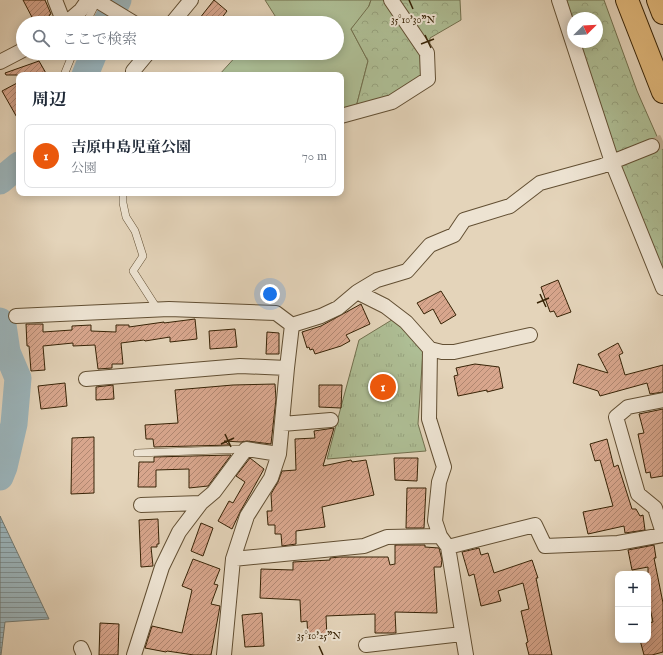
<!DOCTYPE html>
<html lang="ja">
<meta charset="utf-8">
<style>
body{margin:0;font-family:"IM FELL English","Noto Serif JP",serif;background:#f2f2f3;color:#1f2937}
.controls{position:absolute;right:12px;bottom:12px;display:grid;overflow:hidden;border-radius:8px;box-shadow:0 2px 10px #0003}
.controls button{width:36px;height:36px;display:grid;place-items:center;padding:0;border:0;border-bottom:1px solid #e0e1e3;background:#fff;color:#1f2937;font:20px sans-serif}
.compass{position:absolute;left:567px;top:12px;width:36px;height:36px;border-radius:50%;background:#fff;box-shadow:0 2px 10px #0003;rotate:66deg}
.you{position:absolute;left:270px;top:294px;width:14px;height:14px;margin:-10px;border:3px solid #fff;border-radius:50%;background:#1a73e8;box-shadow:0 0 0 6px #1a73e833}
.badge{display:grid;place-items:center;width:26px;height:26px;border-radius:50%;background:#ea580c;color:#fff;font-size:13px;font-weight:700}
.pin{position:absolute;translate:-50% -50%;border:2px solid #fff;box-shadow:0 1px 4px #0006}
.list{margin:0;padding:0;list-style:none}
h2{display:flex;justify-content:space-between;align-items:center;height:52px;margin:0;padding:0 16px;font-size:17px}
h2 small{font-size:13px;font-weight:400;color:#747a83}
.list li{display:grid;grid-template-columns:26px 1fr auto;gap:12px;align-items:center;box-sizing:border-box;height:64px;margin:0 8px 8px;padding:0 8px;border:1px solid #e0e1e3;border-radius:8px}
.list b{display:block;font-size:15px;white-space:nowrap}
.list p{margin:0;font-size:13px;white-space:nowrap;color:#747a83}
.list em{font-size:13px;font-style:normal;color:#747a83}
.icon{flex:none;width:22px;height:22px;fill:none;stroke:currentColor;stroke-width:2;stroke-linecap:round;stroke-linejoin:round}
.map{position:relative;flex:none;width:663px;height:655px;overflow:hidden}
.search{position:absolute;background:#fff;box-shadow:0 2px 10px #0003;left:16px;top:16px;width:328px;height:44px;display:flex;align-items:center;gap:10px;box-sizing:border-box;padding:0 14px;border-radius:22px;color:#747a83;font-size:15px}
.panel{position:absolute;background:#fff;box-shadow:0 2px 10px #0003;left:16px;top:72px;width:328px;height:124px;border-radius:8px}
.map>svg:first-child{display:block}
</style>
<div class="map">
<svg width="663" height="655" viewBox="0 0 663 655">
<defs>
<pattern id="forest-crowns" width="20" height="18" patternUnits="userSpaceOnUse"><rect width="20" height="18" fill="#aebe95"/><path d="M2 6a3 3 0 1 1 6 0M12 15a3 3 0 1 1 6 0" fill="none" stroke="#96a37f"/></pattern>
<pattern id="park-tufts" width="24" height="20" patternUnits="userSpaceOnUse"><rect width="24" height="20" fill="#aebe95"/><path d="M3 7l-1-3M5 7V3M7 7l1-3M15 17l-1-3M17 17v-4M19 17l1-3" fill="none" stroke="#96a37f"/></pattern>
<pattern id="water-rules" width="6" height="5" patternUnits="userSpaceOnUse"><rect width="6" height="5" fill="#9bb5bc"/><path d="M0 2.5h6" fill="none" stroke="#7f9397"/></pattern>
<pattern id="building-hatch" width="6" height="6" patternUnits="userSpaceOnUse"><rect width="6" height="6" fill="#d8a68d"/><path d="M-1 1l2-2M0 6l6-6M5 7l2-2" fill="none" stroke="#b08771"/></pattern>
</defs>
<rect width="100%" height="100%" fill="#e4d4ba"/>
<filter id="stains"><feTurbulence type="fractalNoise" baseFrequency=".005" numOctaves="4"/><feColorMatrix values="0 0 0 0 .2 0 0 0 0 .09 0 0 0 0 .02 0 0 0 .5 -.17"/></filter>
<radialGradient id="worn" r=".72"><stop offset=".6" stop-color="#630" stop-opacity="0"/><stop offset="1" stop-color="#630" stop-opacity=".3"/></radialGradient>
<path fill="#aebe95" stroke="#72704e" d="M265,0H371L367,11L351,29L368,61L355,111L341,115V75H219L239,53H337V23H273L277,19Z"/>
<path fill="url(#forest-crowns)" stroke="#72704e" d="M371,0H460L461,20L430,38L428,79L355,111L368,61L351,29L369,6Z
M564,0H604L637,91L663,150V288L574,42H597V18H573V38Z"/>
<path fill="url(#park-tufts)" stroke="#72704e" d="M395,318L423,351L418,424L426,451L327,459L359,340Z"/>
<path fill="url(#water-rules)" stroke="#737b73" d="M0,516L49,619L5,622L1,655H0Z"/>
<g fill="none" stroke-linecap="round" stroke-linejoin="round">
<path stroke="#9bb5bc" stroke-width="27" d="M106,23L118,0
M85,75L94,53
M0,181L19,165
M0,321L3,325L7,352L18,378L14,424L4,467L0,477"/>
</g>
<path fill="url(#building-hatch)" stroke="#372306" d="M23,0H45L51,14L49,15L53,23H35Z
M214,0L227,11L218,23H196Z
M39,61L47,75H6L5,73Z
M19,82V121L2,91Z
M558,280L571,312L557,317L554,311L550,312L541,287Z
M441,291L456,315L441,324L433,309L424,314L417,303Z
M361,304L370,324L346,335L350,341L341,346L315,354L313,349L310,350L309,347L307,348L302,332L321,326Z
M195,319L197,339L170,342V337L145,341L144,340L121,343L123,364H112V368L98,369L95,345L73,346V343L43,346L45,370L31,371L29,346H27L26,324H43V332L72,330V326L91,325V331L116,332V325H129V327L164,322V323Z
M235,329L237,347L210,349L209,331Z
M267,332L279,333V354H266Z
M618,343L623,353L619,355L625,375L663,365V392L650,394L647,383L600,396L598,391L573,383L578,364L608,373L598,354Z
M475,364L499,367L503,388L487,392V390L458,396L454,376L458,375L456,368Z
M65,383L67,406L41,409L38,386Z
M275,384L276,399L271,444L247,441L241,442L224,441L230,445L154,447L153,439H146L145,425L178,423L175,390L233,385Z
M113,385L114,399L96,400V387Z
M319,385H342L341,408L319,407Z
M663,409V476L651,478L650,472L646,473L638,434L644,433L639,414Z
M334,428L323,466L351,460L352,462L366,460L374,495L322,507L325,527L296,531V544L282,546L281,534H275V525H268L267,511H272L271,494L278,482L282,471L296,470L295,439L315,438L314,431Z
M94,437V493L71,494L72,438Z
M607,439L614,467L618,465L632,509H636L640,516L643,515L645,530L625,533L624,526L588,534L583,512L613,506L600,460L595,461L590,444Z
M231,455L208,486L189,488V469L156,470V487H138L139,462H154V457Z
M250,458L264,469L240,512L232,529L218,521L229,501L233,503L245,482L236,476Z
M394,458H418L417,481L395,480Z
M407,488H426L424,528H406Z
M158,519L159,544H157V547H151L153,566L141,567L139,520Z
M201,523L213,528L203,556L191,551Z
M395,545H425V547L439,548L442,560L441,567H434L437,613L395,612L396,633H375V614L326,616L327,637L308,638L307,621L301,622L300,600L260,598L261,569L293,570V562L330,560V558L340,557H388L390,565L395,564Z
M654,545L656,558H654L663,603V652L652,655H644L640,640H648V623L653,622L648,599V567L632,570L628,550Z
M479,548L481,555L488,553L494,573L532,560L538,578H536L552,655H529L526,643L528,642L521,611L529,609L523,583L498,591L501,601L481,606L474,574L469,576L462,552Z
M193,559L220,569L214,584L218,585L211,604L220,606L211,655H194L167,651L166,652L145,648L152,626L182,633L192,590L182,586Z
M262,613L264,646L245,647L242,615Z
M100,623L119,624L118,655H99Z"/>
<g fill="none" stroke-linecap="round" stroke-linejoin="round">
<path stroke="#c1b196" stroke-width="14" stroke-dasharray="14 7" stroke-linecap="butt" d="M652,146L663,141"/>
<g stroke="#624f33" stroke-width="8">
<path id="service" d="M86,23L97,1
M64,75L73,53
M123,193V203L126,217L135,231L143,256L133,271L158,310
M137,453L246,449"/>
</g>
<g stroke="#624f33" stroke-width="16">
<path id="minor" d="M55,0L64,23
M96,0L134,23
M559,0L612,162L663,288
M66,23L81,10L88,0
M172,23L191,0
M0,62L23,50
M133,71L148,53
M341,116L392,102L428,79L427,53L391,0
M357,292L377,280L407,271L430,245L454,235L464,220L510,206L540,183L602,166L652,146
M16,316L169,309L276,313L292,325L321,316L338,308L357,292L385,306L406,322L430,349L429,419L444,467L439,482L435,521L440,536L448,547L466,655
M430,349L442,352H454L530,335
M86,379L240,366L287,368
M663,400L628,407L616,417L638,494L655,508L663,533
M282,424L331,420
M141,505L201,503
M448,547L535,525L545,546L618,543L663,535
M233,559L364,546L387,537L440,536
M366,645L462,634
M81,648L84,655
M134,655L162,567L179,532L201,503L214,492L246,449L279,454
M224,655L233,559L247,516L271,478L279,454L287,368L292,325"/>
</g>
<g stroke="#372306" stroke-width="24">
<path id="motorway" d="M627,0L663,92
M658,0L663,13"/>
</g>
<use href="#service" stroke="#ede3d2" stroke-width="7"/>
<use href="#minor" stroke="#ede3d2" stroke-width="14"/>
<use href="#motorway" stroke="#e2ba7d" stroke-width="22"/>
</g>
<path fill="none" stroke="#372306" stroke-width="1.5" d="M409,0L413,9M425,35L431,48M421,44L434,39M540,294L546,307M537,303L549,298M225,434L231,447M221,444L234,438M319,646L323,655"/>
<g font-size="10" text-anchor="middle" fill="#372306" stroke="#ede3d2" stroke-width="4" stroke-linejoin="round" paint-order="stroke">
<text x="413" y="23">35°10'30"N</text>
<text x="319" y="639">35°10'25"N</text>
</g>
<rect width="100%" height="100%" filter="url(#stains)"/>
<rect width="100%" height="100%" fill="url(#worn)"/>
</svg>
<div class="controls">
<button>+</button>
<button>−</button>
</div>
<svg class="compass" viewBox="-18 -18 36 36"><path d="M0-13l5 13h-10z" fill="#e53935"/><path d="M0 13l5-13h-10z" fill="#747a83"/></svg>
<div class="you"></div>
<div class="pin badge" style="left:383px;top:387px">1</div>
<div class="search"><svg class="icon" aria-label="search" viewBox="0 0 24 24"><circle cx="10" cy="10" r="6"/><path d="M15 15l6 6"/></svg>ここで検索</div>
<section class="panel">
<h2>周辺<small></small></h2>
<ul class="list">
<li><span class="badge">1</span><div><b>吉原中島児童公園</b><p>公園</p></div><em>70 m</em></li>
</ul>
</section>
</div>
